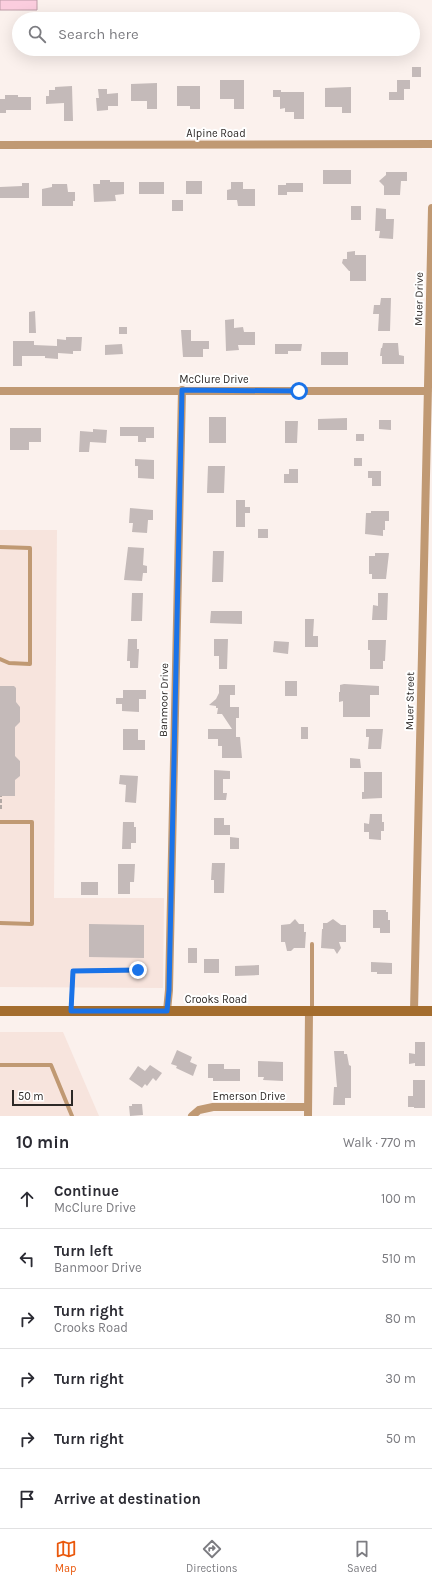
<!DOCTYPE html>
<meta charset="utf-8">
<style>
body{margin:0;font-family:Karla,sans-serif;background:#f7f7f7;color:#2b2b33}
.scale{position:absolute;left:12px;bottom:10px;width:61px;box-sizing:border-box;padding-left:4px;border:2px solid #2d2927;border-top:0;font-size:11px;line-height:14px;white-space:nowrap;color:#2d2927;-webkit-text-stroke:3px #fff;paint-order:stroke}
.stop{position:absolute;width:12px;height:12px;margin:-9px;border:3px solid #1a73e8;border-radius:50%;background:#fff}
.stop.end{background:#1a73e8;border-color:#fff;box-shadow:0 1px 4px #0008}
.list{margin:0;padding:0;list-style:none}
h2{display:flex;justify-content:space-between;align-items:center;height:52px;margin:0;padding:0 16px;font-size:17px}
h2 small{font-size:13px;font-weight:400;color:#7c7c81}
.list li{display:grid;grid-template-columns:26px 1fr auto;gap:12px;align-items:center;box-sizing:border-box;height:60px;padding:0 16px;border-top:1px solid #e1e1e2}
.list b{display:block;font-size:15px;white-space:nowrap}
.list p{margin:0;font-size:13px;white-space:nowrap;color:#7c7c81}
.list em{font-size:13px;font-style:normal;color:#7c7c81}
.icon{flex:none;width:22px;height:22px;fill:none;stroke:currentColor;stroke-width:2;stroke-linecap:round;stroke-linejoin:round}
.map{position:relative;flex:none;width:432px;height:1116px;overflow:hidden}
.search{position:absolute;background:#fff;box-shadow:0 4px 16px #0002;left:12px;right:12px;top:12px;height:44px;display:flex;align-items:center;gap:10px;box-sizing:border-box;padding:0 14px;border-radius:22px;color:#7c7c81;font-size:15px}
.sheet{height:412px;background:#fff}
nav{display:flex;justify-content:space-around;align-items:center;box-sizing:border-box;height:56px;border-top:1px solid #e1e1e2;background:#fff;font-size:11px;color:#7c7c81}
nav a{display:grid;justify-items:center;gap:2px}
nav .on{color:#ea580c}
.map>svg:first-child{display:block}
</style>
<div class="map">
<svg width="432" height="1116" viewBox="0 0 432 1116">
<rect width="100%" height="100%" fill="#fbf1ed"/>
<path fill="#f7e4dd" d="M0,530H57L54,898H164L163,988L0,987Z
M0,1032H63L99,1116H0Z"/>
<path fill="#fbcdde" stroke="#bd9ca7" d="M0,0H37V10H0Z"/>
<path fill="#c4bab9" d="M412,67H421V77H412Z
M220,80H244V109H234V99H220Z
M397,80H410V89H404V100H389V92H397Z
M157,83V109H147V101H131V84Z
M72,86L73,121H64V103L46,104V96H49V90H55V87Z
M177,86H200V109H190V106H177Z
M351,87V113H342V107H325V88Z
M98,89H107V94L118,93V106H108V110L97,111L96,98H99Z
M273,90H281V92H304V119H294V112H285V108L280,109V97H273Z
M5,95H18V97H31V110H6V113H0V99H5Z
M323,170H351V184H323Z
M386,172H407V181H401L400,195H384V186L379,181L386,175Z
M100,180H110V182H124V194L115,195L116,201L94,202L93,184H100Z
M186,181H202V194H186Z
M139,182H164V194H139Z
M231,182H243V189H255V206H238L237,200H227V190L231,189Z
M22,183H29V198H0V187L22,186Z
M286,183H303V192H287V195H278V185H286Z
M52,184H67L68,192H75V201H73V206H42V189L52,187Z
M172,200H183V211H172Z
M351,206H361V220H351Z
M376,208L386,209V219H394L393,239L379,238L380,231H375Z
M355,251V255H366V281H350V271H349L342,263L343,259H347V252Z
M381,298H391L390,331H378L379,314H373L374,305H380Z
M35,311L36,333H29V312Z
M234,319V328L243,327L244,332H255V345H238L239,350L226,351L225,320Z
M119,327H127V334H119Z
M181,330H191V341H209V349H203V357H183Z
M66,337H82L81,351H73V354L58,353V359L45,358V356H22V366H13V341H34V345L57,346V339L66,340Z
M383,343H398L399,355L404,356V364H382V356H380L381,348H382Z
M122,344L123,354L105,355V345Z
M275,344H302L301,351H288V354H275Z
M321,352H348V365H321Z
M209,417H226V443H209Z
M347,418V430H318V419Z
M379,420H391V430L379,429Z
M285,421H298L297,443H285Z
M120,427H154V438H146V442H138V436H120Z
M10,428H41V442H29V450H10Z
M93,429L107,430L106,443L90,442L89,452H79L80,431L93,432Z
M356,434H364V441H356Z
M354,458H362V466H354Z
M135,459L154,460V479L138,478V466H135Z
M208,466H225L224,493H207Z
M289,469H298V483H284V474H289Z
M368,471H381V486H372V478H368Z
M236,500H245V507H250V513H245V527H236Z
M130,508L153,510V520H148L147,533L132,532L133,523H129Z
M371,511H389V521H385V530H383V536L365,534L366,513H371Z
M258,529H268V538H258Z
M128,547L144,548L143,565L147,566V573H143L142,581L124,580Z
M213,551H224L223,582H212Z
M375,553H389L386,579H372V574H369V556H375Z
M132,593H143L142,621H131Z
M378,593H388L387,620H372L373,605L378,606Z
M211,611H242V624L210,623Z
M305,619H314L313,636H318V647H305Z
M128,639H137V649H139L138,668H130V661H127Z
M214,639H228L227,669H219V656H214Z
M368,640H386L385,661H383V669H370V650H368Z
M274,641L289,642L288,654L273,652Z
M285,681H297V696H285Z
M344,684L379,686V695H370V717H343V701L339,702V692H340V685Z
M219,685H235V695H230V707H239V718H236V737H240L242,758H222V746H218V739H208V729H232L222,714H217L218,708H216V706L209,705L216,699L219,693Z
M0,686H14L16,688V702L20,707V722L15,727V756L20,761V776L15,780V796H0Z
M123,690H146V699H139V712L122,711V704H116V698H123Z
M301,727H308V739H301Z
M123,729H138V740H145V750H123Z
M366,729H383L381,749H368L369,737H366Z
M350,758L360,759L361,768H350Z
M214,770L230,771V779H223V793H227L226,800H214Z
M364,772H382V798L362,799V792H364Z
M120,775L138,776L136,803L125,802L126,785L119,784Z
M370,814H382V822H384V831H381V840L369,839V832H364V823L369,824Z
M214,818H224V825H230V835H214Z
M123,822H134V827H136V843H131V849H122Z
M230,837L239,838V849H230Z
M212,863H225L224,893H214V880H211Z
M118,864H135L134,882H130V894H118Z
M81,882H98V895H81Z
M373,910H386V912H388V920H390V933H380V928H373Z
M295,919L299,924H304V932H306L305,948H294L291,951H287L285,942H281V925L290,924Z
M333,919L341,925H346V942H339L341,948L337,954L334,949L321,948L322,929H323V923H327Z
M89,924L144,925V958L89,957Z
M188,948H197V963H188Z
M204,959H219V973H204Z
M371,962L392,963V974H377V972H371Z
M259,965V975L235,976V966Z
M415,1042H425V1066H415V1063L409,1064V1053L415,1054Z
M177,1050L192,1057L190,1062L197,1065L193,1076L176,1068L177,1066L171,1064Z
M334,1051H344V1054H347L349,1065L351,1066V1098H345V1105H333L334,1087H337Z
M258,1061L283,1062V1081L263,1080L264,1077H258Z
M208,1064H224V1069H240V1081H213V1078H208Z
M150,1065L162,1073L156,1081L153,1078L147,1086L145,1084L142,1088L129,1079L138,1066L145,1071Z
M413,1080H425V1108H414V1107H408V1096H413Z
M132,1104H142L143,1115L130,1116L129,1106H132Z"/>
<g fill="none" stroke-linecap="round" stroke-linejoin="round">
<path stroke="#9c9491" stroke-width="1.5" stroke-dasharray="4 2" stroke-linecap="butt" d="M1,809V796"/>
<path stroke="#c09973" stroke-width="4" d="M0,547L30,548V664L9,663L0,659
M0,822H32V924L0,923
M71,1011L73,971L138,970
M312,1011V944
M0,1065H51L72,1116"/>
<path stroke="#c09973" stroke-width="8" d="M0,145L432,144
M0,391H428
M167,1011L169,990L182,390
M414,1011L432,208
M192,1116L199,1110L213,1107H308
M308,1116L309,1011"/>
<path stroke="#a46d2e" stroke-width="10" d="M0,1011H432"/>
</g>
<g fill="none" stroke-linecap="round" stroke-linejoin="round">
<path stroke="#1a73e8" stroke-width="5" d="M138,970L73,971L71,1011H167L169,990L182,390L299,391"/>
</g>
<g text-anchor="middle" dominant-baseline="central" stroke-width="4" stroke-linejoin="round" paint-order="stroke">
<g font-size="11" fill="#2d2927" stroke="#fff">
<text x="216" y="133">Alpine Road</text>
<text transform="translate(419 299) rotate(-89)">Muer Drive</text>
<text x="214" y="379">McClure Drive</text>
<text transform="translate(164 700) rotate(-89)">Banmoor Drive</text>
<text transform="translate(410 701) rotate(-89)">Muer Street</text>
<text x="216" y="999">Crooks Road</text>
<text x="249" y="1096">Emerson Drive</text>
</g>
</g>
</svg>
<div class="scale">50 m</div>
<div class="stop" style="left:299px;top:391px"></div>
<div class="stop end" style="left:138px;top:970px"></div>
<div class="search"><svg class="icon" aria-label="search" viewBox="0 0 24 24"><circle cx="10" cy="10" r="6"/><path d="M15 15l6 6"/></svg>Search here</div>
</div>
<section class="sheet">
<h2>10 min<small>Walk · 770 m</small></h2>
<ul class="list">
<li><svg class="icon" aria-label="ahead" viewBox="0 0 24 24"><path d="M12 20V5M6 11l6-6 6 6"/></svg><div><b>Continue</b><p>McClure Drive</p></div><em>100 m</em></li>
<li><svg class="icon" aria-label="left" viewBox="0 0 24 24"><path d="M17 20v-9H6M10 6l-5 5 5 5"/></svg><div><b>Turn left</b><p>Banmoor Drive</p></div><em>510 m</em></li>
<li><svg class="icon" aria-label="right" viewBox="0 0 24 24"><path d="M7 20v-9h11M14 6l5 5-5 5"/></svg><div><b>Turn right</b><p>Crooks Road</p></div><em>80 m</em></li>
<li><svg class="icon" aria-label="right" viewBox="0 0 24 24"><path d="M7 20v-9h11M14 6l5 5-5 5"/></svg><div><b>Turn right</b></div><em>30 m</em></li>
<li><svg class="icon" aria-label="right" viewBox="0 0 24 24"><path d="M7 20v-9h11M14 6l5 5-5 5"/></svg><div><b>Turn right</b></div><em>50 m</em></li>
<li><svg class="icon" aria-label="arrive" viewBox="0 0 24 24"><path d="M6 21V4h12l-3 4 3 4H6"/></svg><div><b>Arrive at destination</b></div></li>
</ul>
</section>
<nav>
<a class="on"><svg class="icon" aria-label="map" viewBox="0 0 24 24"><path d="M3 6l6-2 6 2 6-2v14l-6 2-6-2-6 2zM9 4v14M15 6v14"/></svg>Map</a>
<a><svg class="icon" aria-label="directions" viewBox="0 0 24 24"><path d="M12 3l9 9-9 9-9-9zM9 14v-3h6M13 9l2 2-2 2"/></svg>Directions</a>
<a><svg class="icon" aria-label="saved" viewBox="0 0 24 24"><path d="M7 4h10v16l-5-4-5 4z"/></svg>Saved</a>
</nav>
